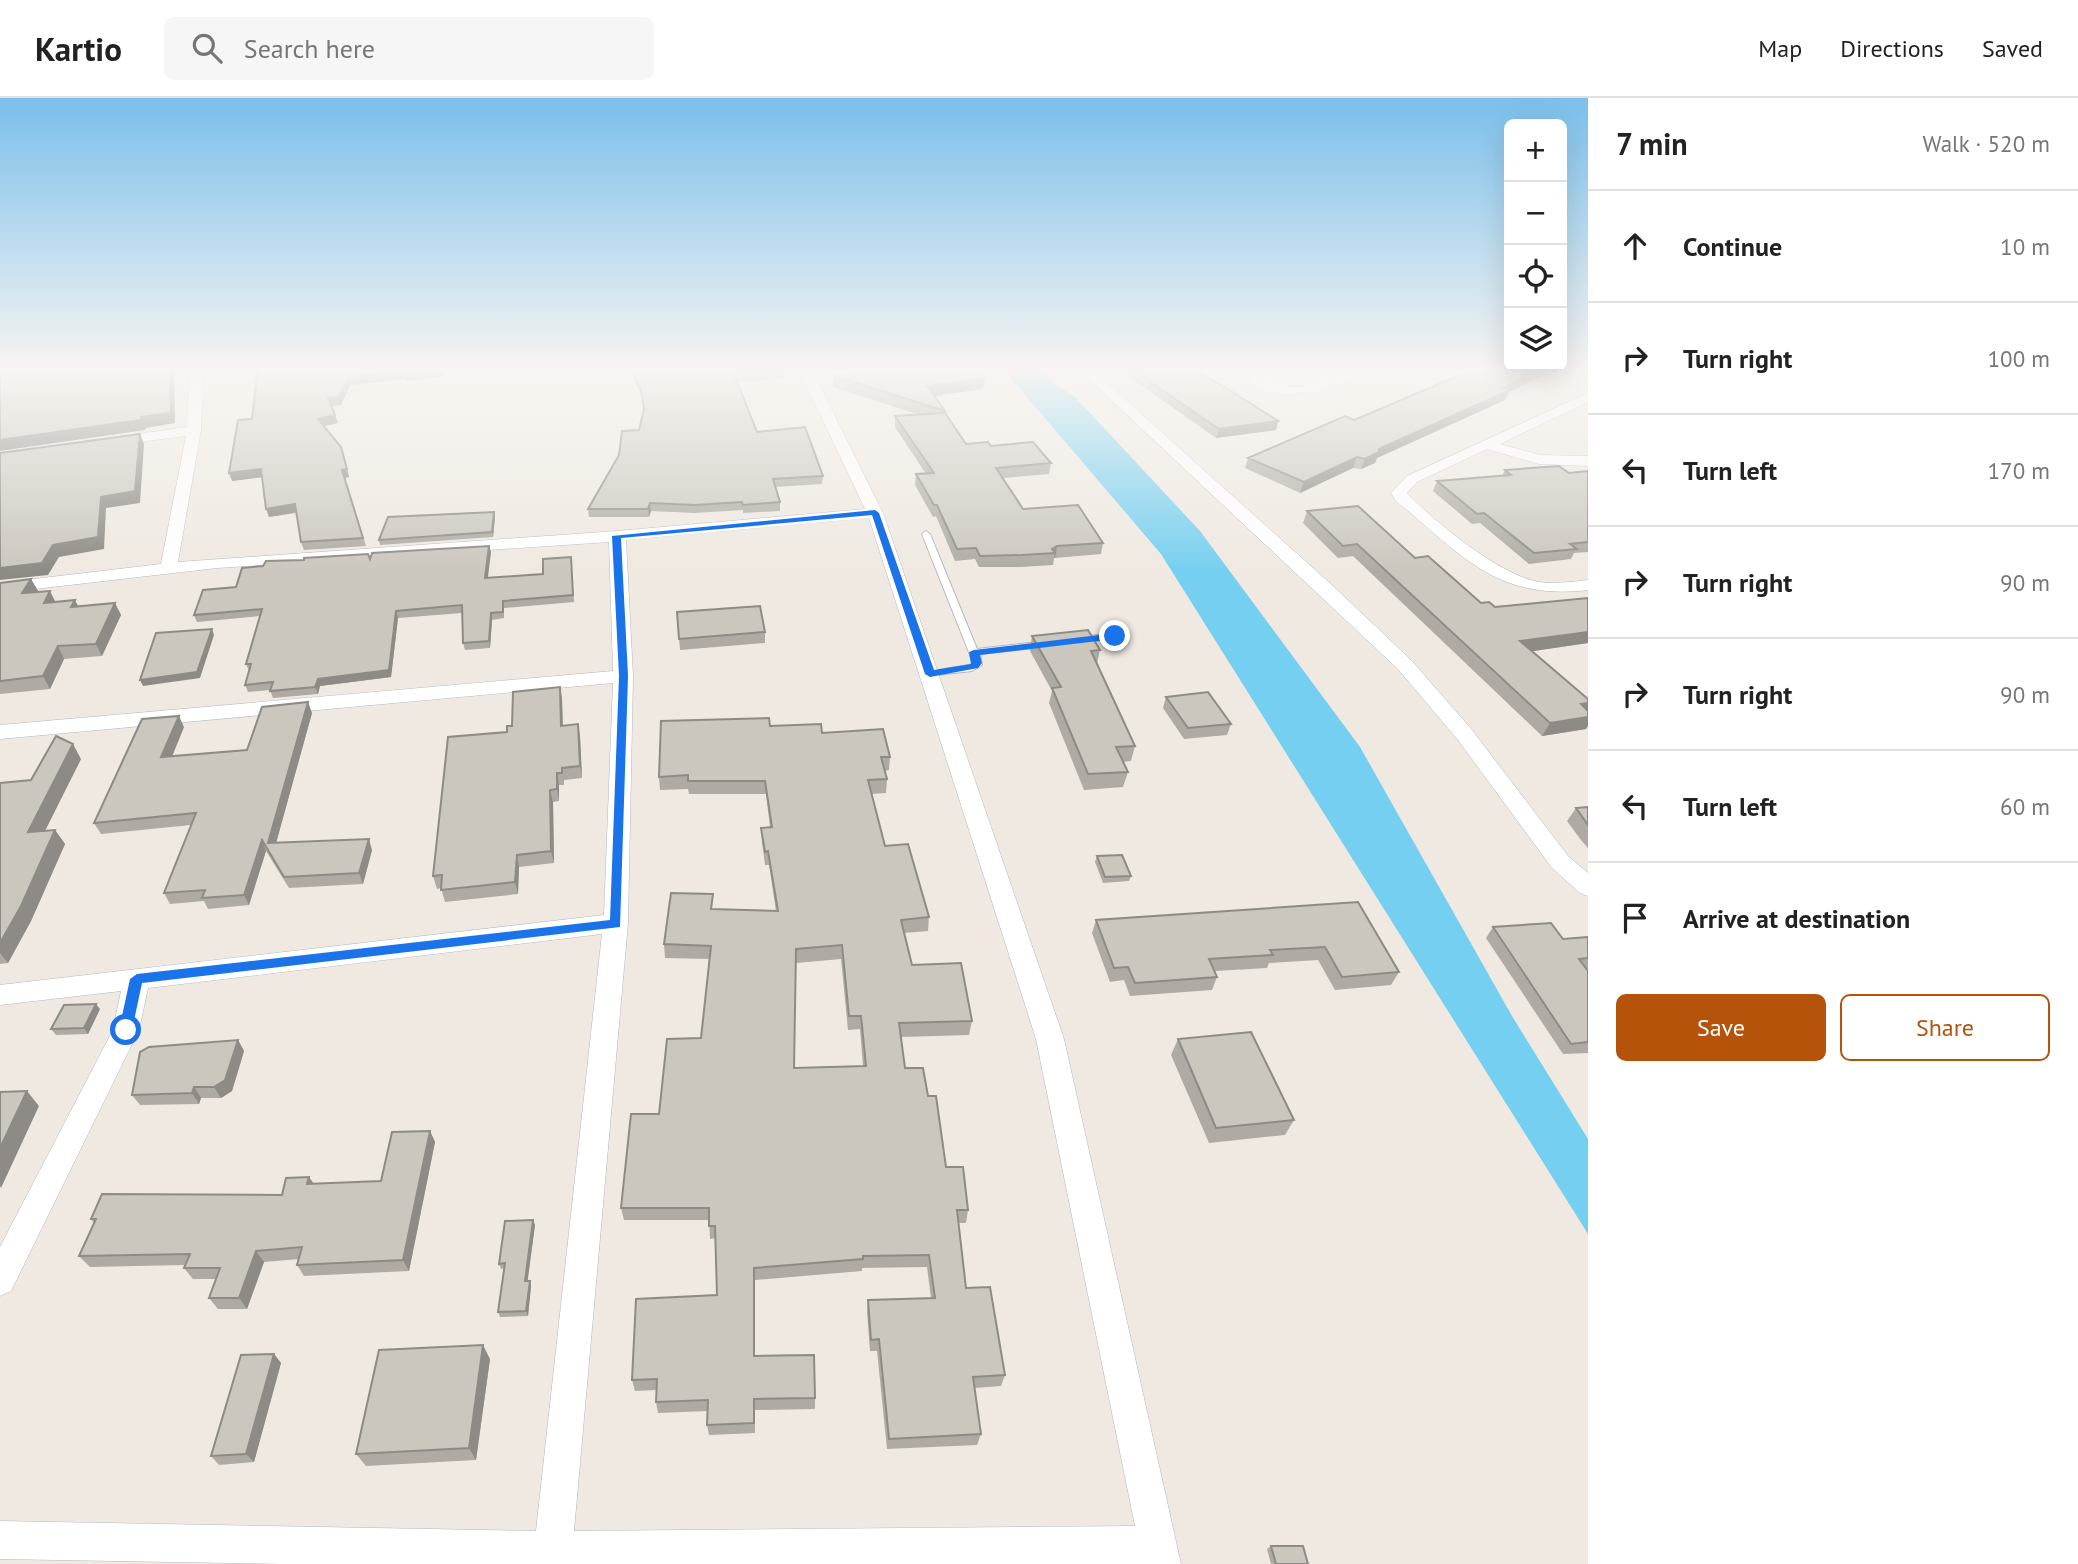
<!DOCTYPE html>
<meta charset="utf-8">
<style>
body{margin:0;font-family:"PT Sans",sans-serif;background:#f6f6f6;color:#222}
.controls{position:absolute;right:21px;top:21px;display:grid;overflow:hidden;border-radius:10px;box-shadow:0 7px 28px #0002}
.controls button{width:63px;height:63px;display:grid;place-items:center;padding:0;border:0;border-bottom:2px solid #e0e0e0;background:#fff;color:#222;font:35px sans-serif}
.stop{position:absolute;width:21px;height:21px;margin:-16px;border:5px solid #1a73e8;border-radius:50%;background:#fff}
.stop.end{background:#1a73e8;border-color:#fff;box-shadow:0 2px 7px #0008}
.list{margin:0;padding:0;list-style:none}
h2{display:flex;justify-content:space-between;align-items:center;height:91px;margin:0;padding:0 28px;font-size:30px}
h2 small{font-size:23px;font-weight:400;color:#767676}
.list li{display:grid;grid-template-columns:46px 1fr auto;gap:21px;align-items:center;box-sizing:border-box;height:112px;padding:0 28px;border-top:2px solid #e0e0e0}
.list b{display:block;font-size:26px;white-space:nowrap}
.list em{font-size:23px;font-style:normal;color:#767676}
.actions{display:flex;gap:14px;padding:21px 28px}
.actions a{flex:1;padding:16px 0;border:2px solid #b45309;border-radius:10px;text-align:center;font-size:24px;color:#b45309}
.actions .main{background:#b45309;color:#fff}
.icon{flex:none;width:38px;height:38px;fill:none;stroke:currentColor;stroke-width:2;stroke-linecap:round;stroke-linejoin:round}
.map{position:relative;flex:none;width:1588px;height:1466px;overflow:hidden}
header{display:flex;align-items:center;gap:42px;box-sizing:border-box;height:98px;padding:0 35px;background:#fff;border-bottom:2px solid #e0e0e0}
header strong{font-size:33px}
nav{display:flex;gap:38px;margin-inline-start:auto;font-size:24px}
.search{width:490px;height:63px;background:#f6f6f6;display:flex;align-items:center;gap:18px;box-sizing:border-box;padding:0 24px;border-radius:10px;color:#767676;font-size:26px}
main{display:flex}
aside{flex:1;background:#fff}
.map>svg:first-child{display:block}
</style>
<header>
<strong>Kartio</strong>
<div class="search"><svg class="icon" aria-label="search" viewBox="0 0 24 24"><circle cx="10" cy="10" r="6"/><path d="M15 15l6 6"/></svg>Search here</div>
<nav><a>Map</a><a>Directions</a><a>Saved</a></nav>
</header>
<main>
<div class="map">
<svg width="1588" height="1466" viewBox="0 0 1588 1466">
<rect width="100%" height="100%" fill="#efe9e1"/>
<path fill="#75cff0" d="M996,270H1033L1076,300L1200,433L1360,649L1512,918L1588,1041V1136L1161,456L1009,278Z"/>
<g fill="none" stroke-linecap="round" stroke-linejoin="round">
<g stroke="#b4b7c1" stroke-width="2">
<path id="service" d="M926,433L930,436L977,551L1047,543L1051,544V548L980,556L982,567L972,573L926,578L925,576L926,574L969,567L972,566V562L922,436Z
M1115,535L1119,536V540L1079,545L1074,542L1079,539Z"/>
</g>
<g stroke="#b4b7c1" stroke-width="1">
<path id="minor" d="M190,270H204L201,332L178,464L617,433L865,411L798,270H811L883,415L1064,941L1181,1466H287L0,1461V1423L536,1433L602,836L148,890L139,932L11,1193L0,1198V1149L113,932L121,893L0,907V887L604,817L613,585L0,641V627L613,573L609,444L217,470L0,495V485L161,466L186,338L110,348L103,344L110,340L187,329ZM869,420L1036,941L1135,1428L574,1433L628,825L633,578L626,442Z
M1077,270H1090L1333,488L1412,563L1472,632L1568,758L1588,775V798L1580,795L1552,770L1458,642L1398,571Z
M1233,270C1257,269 1272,290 1296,289C1322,288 1339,269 1366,270C1359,276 1350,279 1341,283C1303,301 1265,303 1233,270Z
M1588,295V304L1500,346L1540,357L1588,358V368L1539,366L1487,351L1417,384L1407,395C1435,424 1499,477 1539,484C1555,486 1572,484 1588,482V492C1496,503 1462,457 1396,403L1391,395L1407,378Z"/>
</g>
<use href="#service" fill="#fff" fill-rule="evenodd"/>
<use href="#minor" fill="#fff" fill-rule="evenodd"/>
</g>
<path fill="#afaba4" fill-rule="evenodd" d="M251,270H521L444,275L443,278L406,283L405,281L350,287L341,307L331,308L338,325L324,328L341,349L349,379L345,380L366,448L304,452L301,444L296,415L269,419L262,379L232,383L252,321L257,273L253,274Z
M628,270H782L783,272L784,280L737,284L757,334L823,378L822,386L775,389L780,404V413L743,415V412L695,415L651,413L649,419H589L588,411L639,332L644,312L642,299Z
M1130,270L1276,332L1216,340L1128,278Z
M1468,270L1509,294L1505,302L1377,360L1375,365L1361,371L1353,370L1300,395L1245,370L1248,360L1354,322L1462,276L1464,272Z
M834,278L985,280L983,291L934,298L945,313L944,315L966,346L991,348L1051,365L1049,376L1003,380L1023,411L1103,445L1101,456L1055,460H1054L1053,467L1020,469H979L975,461L955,463L936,418L933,419L915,387L916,376H926L895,329V318L919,317L833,289Z
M1505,372L1569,375L1588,373V454L1574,455L1571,461L1529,466L1480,425L1472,426L1433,393L1437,383L1502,378Z
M1307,413L1415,460L1481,505L1495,509L1588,500V545L1532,553L1588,601V628L1586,631L1542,638L1353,458L1338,460L1303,425Z
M495,419L493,439L380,447L379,442Z
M489,448L491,454L487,480L543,476L571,459L574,504L504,510V520L492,522L490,550L465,552L463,545L462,515L398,520L391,579L320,588L318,596L273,600L270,592L248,594L245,587L249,573L246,566L260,518L197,524L194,517L236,489L370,461Z
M31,481L38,493L37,494L55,503L78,508L115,505L121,517L102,558L64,561L50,591L0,596V485Z
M677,514L765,534V545L680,552Z
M1032,538L1100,552L1097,566L1135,648L1131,663L1123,664L1128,674L1123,689L1084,692L1049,605L1052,593L1030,553Z
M560,589L562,601L563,628L580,638L582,680L564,682V687H559V703L553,704L554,765L519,769L518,796L445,804L441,790L437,791L433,778L507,634L512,628Z
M1166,599L1231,626L1227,637L1184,641L1163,610Z
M312,615L276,745L372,752L363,786L289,790L266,753L249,807L208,811L204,803L170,806L164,795L191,727L101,736L94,725L184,629L172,659L247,652Z
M770,628L822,635L890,659L889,672L885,673L887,681L886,695L871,696L885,748L929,819L928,833L904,835L912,867L972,923L969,937L901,939L905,970L928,998L946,1069L968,1112L966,1125H958L966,1190L1005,1277L1001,1288L975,1290L981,1336L977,1347L887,1351L877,1253H870L867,1214L868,1202L931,1200L927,1169L862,1170V1173L755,1182V1258L815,1300V1311L755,1312V1335L709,1337L707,1327L708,1313L658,1315L656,1304V1292L635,1293L632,1282L717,1197L715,1140L710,1141L709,1122H624L621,1110L659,1016L701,940L709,861L665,860L664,846L714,811L776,813L769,767H765L762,744L761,730L770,729L766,696H689L688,691L660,692L659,679ZM841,861L848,932L860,931L863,968L794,970L796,865Z
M81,661L45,732H55L65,746L31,823L8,865L0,866V685L31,682Z
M1588,709V750L1581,742L1567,723L1576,710Z
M1097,758L1131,778L1129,783L1103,785L1095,764Z
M1358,804L1399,874L1391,887L1335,892L1318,862L1269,865L1267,870L1215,873L1217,879L1212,892L1130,898L1124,882L1110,884L1092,835L1096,822Z
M1493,829L1563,841L1588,839V870L1586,871L1588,873V955L1563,956L1486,840Z
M100,911L88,936L56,937L51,931Z
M1178,941L1294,1022L1285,1037L1209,1045L1171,957Z
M238,942L244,953L232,993L221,1000H201L199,1006L140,1007L132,997Z
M430,1033L435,1044L409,1173L304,1178L297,1167L299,1161L264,1164L247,1211H218L209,1200L216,1181H193L184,1170L185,1167L90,1169L79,1158L94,1125L91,1121L282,1097L309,1079L314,1086L381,1083Z
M533,1122L535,1127L527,1183L531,1188L528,1218L500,1219L498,1214L504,1170L501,1171L499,1166Z
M274,1256L281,1265L254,1364L219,1367L211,1358Z
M490,1261L476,1362L366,1368L356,1356Z
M1271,1448L1308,1466H1271L1267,1451Z"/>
<path fill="#8e8b86" d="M170,270H174L175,325L146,330L145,332L0,353V342L141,319Z
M251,270H260L261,273L253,274Z
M442,270H443L444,275L443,278L406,283L404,275Z
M1543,270H1557L1509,294L1505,302L1377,360L1375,365L1361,371L1365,361L1379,351Z
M403,273L405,281L350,287L341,307L330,308L328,300L348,279Z
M985,280L983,291L926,299L927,288Z
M335,317L338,325L320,329L318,321Z
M1278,323L1276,332L1216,340L1219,331Z
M140,336L144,346L140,405L106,410L104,451L59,459L48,477L0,482V460L53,447L101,399Z
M1357,359L1353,370L1300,395L1304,384Z
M261,371L264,379L232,383L229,375Z
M347,371L349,379L344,380L342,372Z
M650,405L651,413L649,419L648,411Z
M295,406L298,414L269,419L266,411Z
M494,414L495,419L493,439L492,434Z
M489,448L491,454L487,487L485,480Z
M1057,448L1055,460H1054L1055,455L1052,451Z
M31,481L38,493L29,507L22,495Z
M50,493L56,505H44Z
M75,502L81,514L71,509Z
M115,505L121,517L102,558L96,546Z
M396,513L398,520L391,579L320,588L318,596L315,589L318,581Z
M491,515L492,522L490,550L489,543Z
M212,531L214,537L200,580L143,588L140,582Z
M1588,534V545L1513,556L1520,543Z
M58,548L64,561L50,591L43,578Z
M560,589L562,601L563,640L561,628Z
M308,604L312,615L273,756L268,745Z
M1588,605V611L1584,617L1581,606Z
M179,618L184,629L167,670L161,659Z
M1588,619V628L1586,631L1542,638L1550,625Z
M578,626L580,638L582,680L580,668Z
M73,646L81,661L37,749L28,734Z
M557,675L559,687V703L557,691Z
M550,692L553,704L554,765L551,753Z
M55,732L65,746L31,823L8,865L0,855V845Z
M369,741L372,752L363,786L359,775Z
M262,742L266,753L249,807L244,797Z
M517,757L519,769L518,796L515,784Z
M96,906L100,911L88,936L84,930Z
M238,942L244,953L232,993L221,1000L214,989Z
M194,989L201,1000L199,1006L192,995Z
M27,993L39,1008L1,1090L0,1088V1050Z
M430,1033L435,1044L409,1173L403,1162Z
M309,1079L316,1090L307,1086Z
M533,1122L535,1127L527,1188L525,1183Z
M256,1153L264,1164L247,1211L239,1200Z
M530,1183L531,1188L528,1218L526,1213Z
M483,1247L490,1261L476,1362L469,1350Z
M274,1256L281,1265L254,1364L246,1356Z"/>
<path fill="#cbc7bf" stroke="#8e8b86" stroke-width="2" fill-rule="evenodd" d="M0,270H170L171,315L141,319V322L0,342Z
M258,270H442L404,275L403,273L348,279L339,299L328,300L335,317L318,321L341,349L347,371L342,372L363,440L301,444L295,406L266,411L261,371L229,375L238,322L252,321Z
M631,270H782L783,272L734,276L757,334L805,329L823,378L773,381L780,404L743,407L742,404L695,407L650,405L648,411H588L619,357L622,333L639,332L644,311L641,292Z
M897,270H974L985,280L927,288L945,313L834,278Z
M1130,270H1189L1223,288L1278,323L1219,331Z
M1468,270H1543L1503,290L1510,292L1379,351V354L1365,361L1357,359L1304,384L1248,360L1345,318L1354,322L1371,315L1469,273L1464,272Z
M945,315L966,346L988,344L991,348L1033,344L1051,365L996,370L1023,411L1078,407L1103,445L1057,448L1052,451L1055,455L1022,457L980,458L976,450L957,451L937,407H934L916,376L934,375L895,318Z
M140,336L135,393L101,399L98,439L53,447L42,465L0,470V355Z
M1559,368L1569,375L1588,373V444L1570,446L1577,451L1534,455L1484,415L1477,416L1437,383L1511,377L1505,372Z
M1358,408L1415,460L1428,458L1481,505L1489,504L1495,509L1588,500V534L1520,543L1588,601V605L1581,606L1588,613V619L1550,625L1357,446L1343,448L1307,413Z
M494,414L492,434L379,442L388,419Z
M489,448L485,480L543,476V461L571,459L573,497L503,503V514L491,515L489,543L463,545L462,507L396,513L389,572L318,581L315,589L270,593L273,584L245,587L251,566H246L262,511L194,517L203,492L236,489L242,470L263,468L266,463L304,462V460L368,456L370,461L372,455Z
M31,481L22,495L50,493L44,505L75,502L71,509L115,505L96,546L58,548L43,578L0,583V485Z
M760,508L765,534L679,541L677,514Z
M212,531L197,574L140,582L156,535Z
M1088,532L1100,552L1091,553L1135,648L1116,649L1128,674L1088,676L1052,590L1061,589L1032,538Z
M560,589L561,628L578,626L580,668L562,670V675H557V691L550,692L551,753L517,757L515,784L441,792L442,777L433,778L448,639L507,634V628H512L513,594Z
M1208,594L1231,626L1188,630L1166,599Z
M308,604L268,745L369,741L359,775L284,779L262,742L244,797L202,800L205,792L164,795L196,715L94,725L142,621L179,618L161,659L247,652L262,609Z
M769,620L770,628L821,626L822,635L883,631L890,659H881L887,681L868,682L885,748L908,746L929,819L901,822L912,867L961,865L972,923L899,925L905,970H923L928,998H936L946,1069H963L968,1112H957L966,1190L990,1189L1005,1277L973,1279L981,1336L889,1341L879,1241L871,1242L868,1202L935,1200L929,1157L863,1158V1161L754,1170V1258L814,1257L815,1300L754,1301V1325L707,1327L708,1302L656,1304L657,1281L632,1282L636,1201L717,1197L715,1128H709V1110H621L631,1016H659L667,941L701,940L711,848L664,846L671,795L713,796L711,811L778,813L768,753L765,754L761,730L772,729L765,683H688V677L659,679L661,623ZM842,847L849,918H861L866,968L794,970L796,851Z
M56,638L73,646L28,734L55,732L21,808L0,845V685L31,682Z
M1588,709V727L1576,710Z
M1122,757L1131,778L1105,779L1097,758Z
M1358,804L1399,874L1342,879L1325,849L1270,852L1273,857L1209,861L1217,879L1135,885L1128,869L1114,870L1096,822Z
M1551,825L1563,841L1588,839V860L1579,861L1588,873V944L1571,946L1493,829Z
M96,906L84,930L51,931L64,907Z
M1251,934L1294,1022L1216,1030L1178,941Z
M238,942L225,982L214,989H194L192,995L132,997L140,954L149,949Z
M27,993L0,1050V994Z
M430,1033L403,1162L297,1167L302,1149L256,1153L239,1200H209L220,1170H184L190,1156L79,1158L96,1121H91L102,1096L282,1097L286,1080L309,1079L307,1086L381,1083L392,1034Z
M533,1122L525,1183H530L526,1213L498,1214L505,1165L499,1166L505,1123Z
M483,1247L469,1350L356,1356L379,1252Z
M274,1256L246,1356L211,1358L241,1257Z
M1271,1448H1303L1308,1466H1276Z"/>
<linearGradient id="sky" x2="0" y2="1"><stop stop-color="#7abfeb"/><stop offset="0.57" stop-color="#f8f5f2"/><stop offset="1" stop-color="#f8f5f2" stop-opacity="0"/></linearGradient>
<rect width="1588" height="475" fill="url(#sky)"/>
<path fill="#1a73e8" d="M875,412L879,415L934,572L971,566L969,554L974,552L1115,535L1120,538L1115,541L980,557L982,565L978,570L930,579L925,576L872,417L621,440L628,578L620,829L142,885L132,932L126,937L121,935L119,932L130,881L137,876L610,822L619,578L612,438Z"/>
</svg>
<div class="controls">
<button>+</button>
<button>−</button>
<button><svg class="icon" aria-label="locate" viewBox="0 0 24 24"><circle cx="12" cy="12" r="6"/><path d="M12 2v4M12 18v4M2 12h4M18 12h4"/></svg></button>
<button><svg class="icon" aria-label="layers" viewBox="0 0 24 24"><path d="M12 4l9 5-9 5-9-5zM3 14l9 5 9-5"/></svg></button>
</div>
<div class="stop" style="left:126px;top:932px"></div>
<div class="stop end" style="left:1115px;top:538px"></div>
</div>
<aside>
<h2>7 min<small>Walk · 520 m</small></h2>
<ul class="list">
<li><svg class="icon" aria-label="ahead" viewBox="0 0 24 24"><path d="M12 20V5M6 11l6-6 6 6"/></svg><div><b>Continue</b></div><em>10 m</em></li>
<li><svg class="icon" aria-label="right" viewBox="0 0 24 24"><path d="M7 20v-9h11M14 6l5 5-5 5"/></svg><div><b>Turn right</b></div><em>100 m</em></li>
<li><svg class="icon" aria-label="left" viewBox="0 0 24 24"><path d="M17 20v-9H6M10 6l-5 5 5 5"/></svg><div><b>Turn left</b></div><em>170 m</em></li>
<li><svg class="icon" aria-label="right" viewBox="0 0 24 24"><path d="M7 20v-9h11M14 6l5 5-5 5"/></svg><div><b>Turn right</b></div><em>90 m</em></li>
<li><svg class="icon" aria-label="right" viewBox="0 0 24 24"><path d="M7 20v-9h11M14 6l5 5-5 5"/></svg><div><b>Turn right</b></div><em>90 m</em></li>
<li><svg class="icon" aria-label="left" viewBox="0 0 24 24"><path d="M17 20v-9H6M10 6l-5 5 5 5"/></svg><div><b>Turn left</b></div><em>60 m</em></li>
<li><svg class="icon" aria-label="arrive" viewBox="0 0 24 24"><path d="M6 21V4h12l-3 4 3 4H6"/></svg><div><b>Arrive at destination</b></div></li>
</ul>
<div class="actions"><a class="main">Save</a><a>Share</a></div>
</aside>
</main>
